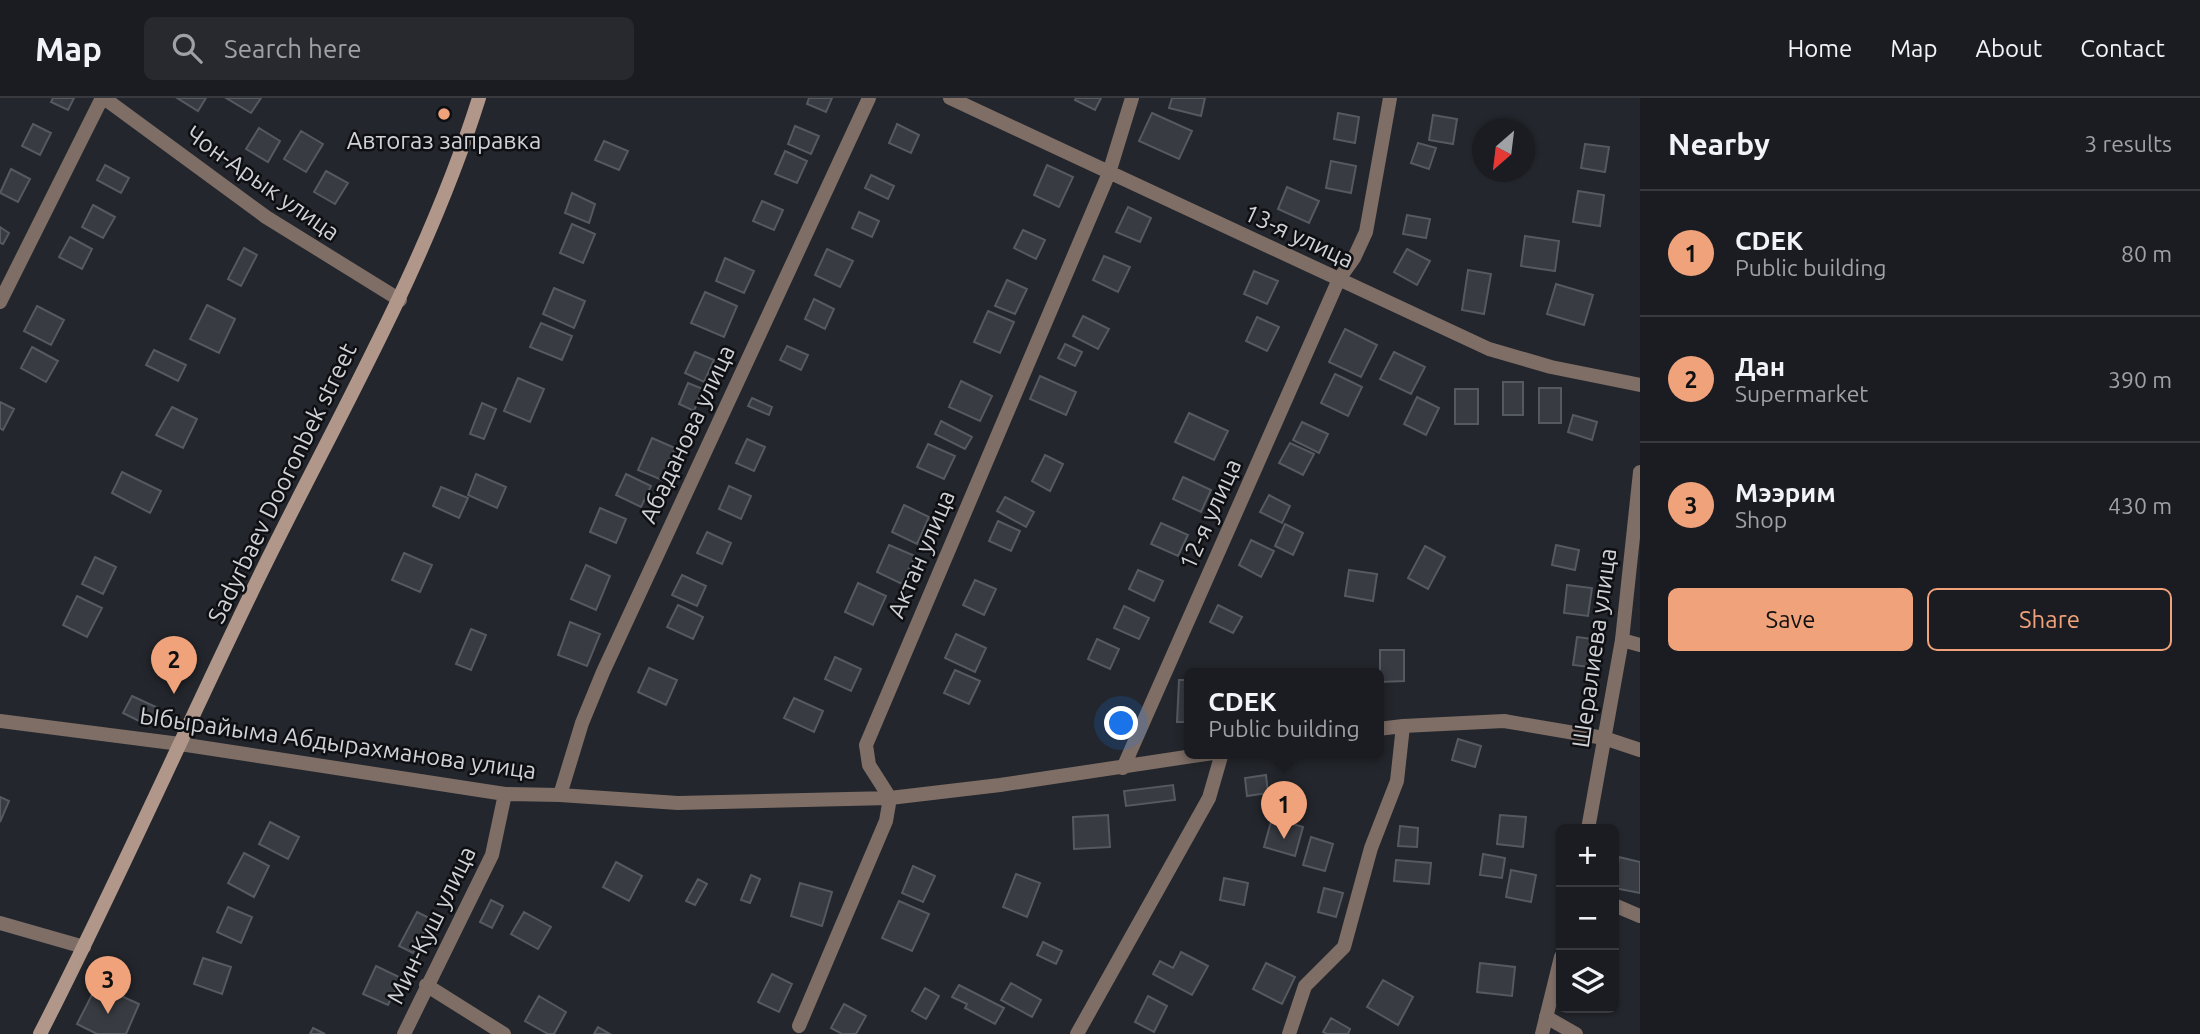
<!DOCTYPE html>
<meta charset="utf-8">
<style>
body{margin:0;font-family:Ubuntu,sans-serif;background:#27292e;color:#f1f3f6}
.controls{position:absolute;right:21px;bottom:21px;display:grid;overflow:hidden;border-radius:10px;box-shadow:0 2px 5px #0004}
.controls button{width:63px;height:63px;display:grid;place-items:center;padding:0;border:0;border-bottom:2px solid #383a3f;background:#1a1c21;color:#f1f3f6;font:35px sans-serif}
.compass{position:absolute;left:1472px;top:21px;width:63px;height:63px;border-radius:50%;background:#1a1c21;box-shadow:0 2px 5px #0004;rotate:208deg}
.you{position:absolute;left:1122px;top:626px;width:24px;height:24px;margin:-18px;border:5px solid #fff;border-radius:50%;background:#1a73e8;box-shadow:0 0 0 10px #1a73e833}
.badge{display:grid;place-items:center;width:46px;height:46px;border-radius:50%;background:#f0a27a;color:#111;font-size:23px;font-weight:700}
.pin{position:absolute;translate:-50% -58px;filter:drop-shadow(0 2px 4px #0008)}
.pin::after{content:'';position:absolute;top:37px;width:24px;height:21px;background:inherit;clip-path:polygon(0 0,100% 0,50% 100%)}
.popup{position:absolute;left:1184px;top:570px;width:200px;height:91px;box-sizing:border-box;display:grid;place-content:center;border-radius:10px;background:#1a1c21;filter:drop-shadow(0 2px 5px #0005);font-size:23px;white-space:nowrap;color:#9fa1a5}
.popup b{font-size:26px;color:#f1f3f6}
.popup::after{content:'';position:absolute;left:50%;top:100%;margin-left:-14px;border:14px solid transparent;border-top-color:#1a1c21}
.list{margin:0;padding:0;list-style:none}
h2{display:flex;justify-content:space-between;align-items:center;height:91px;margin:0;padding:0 28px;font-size:30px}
h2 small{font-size:23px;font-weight:400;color:#9fa1a5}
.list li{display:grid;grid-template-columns:46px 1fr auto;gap:21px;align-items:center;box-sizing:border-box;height:126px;padding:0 28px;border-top:2px solid #383a3f}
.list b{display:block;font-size:26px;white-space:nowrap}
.list p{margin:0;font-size:23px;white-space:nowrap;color:#9fa1a5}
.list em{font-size:23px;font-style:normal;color:#9fa1a5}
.actions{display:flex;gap:14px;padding:21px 28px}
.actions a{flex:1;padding:16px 0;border:2px solid #f0a27a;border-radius:10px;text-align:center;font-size:24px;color:#f0a27a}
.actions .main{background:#f0a27a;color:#111}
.icon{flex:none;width:38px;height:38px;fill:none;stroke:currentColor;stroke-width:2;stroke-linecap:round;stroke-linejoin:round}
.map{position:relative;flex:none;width:1640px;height:936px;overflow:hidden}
header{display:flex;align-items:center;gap:42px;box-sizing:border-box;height:98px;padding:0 35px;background:#1a1c21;border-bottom:2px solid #383a3f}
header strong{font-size:33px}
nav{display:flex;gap:38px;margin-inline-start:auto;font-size:24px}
.search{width:490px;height:63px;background:#27292e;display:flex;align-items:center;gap:18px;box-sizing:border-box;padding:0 24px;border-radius:10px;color:#9fa1a5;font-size:26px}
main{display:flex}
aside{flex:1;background:#1a1c21}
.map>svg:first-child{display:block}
</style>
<header>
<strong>Map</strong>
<div class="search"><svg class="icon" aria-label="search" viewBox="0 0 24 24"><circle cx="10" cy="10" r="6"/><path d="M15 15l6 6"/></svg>Search here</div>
<nav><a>Home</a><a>Map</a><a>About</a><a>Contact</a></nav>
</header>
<main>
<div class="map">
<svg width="1640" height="936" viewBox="0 0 1640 936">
<rect width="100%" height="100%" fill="#23262c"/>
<path fill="#383b42" stroke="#555960" stroke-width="2" d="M53,0H74L68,12L51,4Z
M177,0H206L198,13Z
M226,0H261L251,15Z
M809,0H832L826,14L807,6Z
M1076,0H1101L1095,12L1075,2Z
M1172,0H1205L1201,18L1169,10Z
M1152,15L1192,33L1179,61L1139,43Z
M1338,15L1359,19L1355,45L1334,41Z
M1433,17L1457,21L1453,46L1429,42Z
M33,26L51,35L40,57L22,48Z
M897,26L919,37L911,55L889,45Z
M795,28L819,38L811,56L788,46Z
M259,30L280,43L268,64L246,51Z
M301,33L323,46L306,74L284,61Z
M604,43L628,53L619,72L595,62Z
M1418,45L1436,50L1429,71L1411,65Z
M1585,46L1609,49L1605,74L1581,70Z
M785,53L807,63L797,85L775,76Z
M1331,63L1356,68L1351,95L1326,90Z
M105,67L129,80L121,95L97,82Z
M1047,67L1073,79L1059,109L1034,97Z
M11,71L30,81L18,104L0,95Z
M326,73L348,85L335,106L314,94Z
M871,77L894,88L888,101L865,90Z
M1287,89L1319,103L1309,125L1278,111Z
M1578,93L1604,97L1600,128L1573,124Z
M572,95L595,106L589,125L565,115Z
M762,103L783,112L774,132L753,123Z
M93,107L115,119L103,140L82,129Z
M1128,109L1151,120L1140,144L1116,134Z
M859,114L879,123L872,139L852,130Z
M1407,117L1430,121L1426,140L1403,136Z
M572,126L595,136L583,165L560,155Z
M0,129L9,135L3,146L0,145Z
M1023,132L1045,142L1036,161L1014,150Z
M1525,138L1559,143L1555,173L1521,168Z
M70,139L92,151L82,171L59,159Z
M244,150L257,157L241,188L228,181Z
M827,151L853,163L840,189L815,177Z
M1407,151L1430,163L1417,187L1394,174Z
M1104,158L1130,169L1118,194L1093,182Z
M725,160L754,173L744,195L716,183Z
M1468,172L1491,176L1484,216L1462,212Z
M1254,173L1278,183L1267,206L1244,196Z
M1007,182L1027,191L1015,216L995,208Z
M1556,186L1593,197L1584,227L1547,216Z
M554,190L585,203L574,230L543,216Z
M705,194L737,208L724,239L691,225Z
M814,201L834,211L825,231L805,221Z
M207,207L235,221L219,255L190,241Z
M37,208L64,222L51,247L24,233Z
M988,213L1014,224L1000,255L974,244Z
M1083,218L1109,231L1098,251L1073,238Z
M1257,219L1279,229L1267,253L1246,243Z
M541,225L572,238L562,262L530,249Z
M1345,231L1377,247L1361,279L1329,264Z
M1065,246L1082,254L1075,268L1058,260Z
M787,248L808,257L801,272L780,262Z
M32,249L58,263L46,284L21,270Z
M154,252L186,267L178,283L146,267Z
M695,254L714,262L704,284L685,275Z
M1394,254L1425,269L1411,296L1380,281Z
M1335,276L1362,289L1348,318L1321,305Z
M1040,278L1076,294L1066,317L1030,301Z
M518,280L544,291L530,324L504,313Z
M961,283L992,298L980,323L949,309Z
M1503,284H1523V317H1503Z
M688,285L703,291L694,313L679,306Z
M1539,290H1561V325H1539Z
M1455,291H1478V326H1455Z
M1417,299L1439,310L1426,337L1404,326Z
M752,300L772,309L769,317L748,308Z
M0,304L14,311L3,332L0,330Z
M482,305L496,311L484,341L470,336Z
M172,309L197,321L183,350L156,337Z
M1189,315L1228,333L1214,362L1175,344Z
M1573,317L1597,324L1592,342L1568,334Z
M941,323L972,339L965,351L935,336Z
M1302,324L1328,336L1319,355L1293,342Z
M652,340L675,350L662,382L638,372Z
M747,341L765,349L754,373L736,365Z
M1290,345L1314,356L1303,377L1279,365Z
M928,346L955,358L944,381L917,369Z
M1045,357L1063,366L1050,393L1032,383Z
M122,374L161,393L150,415L112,395Z
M476,376L506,389L497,410L468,397Z
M626,376L651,388L641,409L616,397Z
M1183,379L1211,392L1201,414L1173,401Z
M729,388L751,398L741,421L719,411Z
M441,389L468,400L459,420L433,408Z
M1269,397L1290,408L1282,425L1260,414Z
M1005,399L1034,414L1026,429L997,413Z
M904,407L929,419L917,446L892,434Z
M600,410L626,421L616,445L590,434Z
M998,423L1020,433L1011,453L989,443Z
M1161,425L1188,437L1178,458L1151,446Z
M1285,426L1303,435L1293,457L1275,448Z
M707,434L731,445L722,466L697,455Z
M1251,442L1274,453L1261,479L1239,467Z
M889,447L915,458L902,486L877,474Z
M1556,447L1579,452L1575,472L1552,467Z
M1425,448L1445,459L1428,491L1408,480Z
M404,455L432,467L420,494L392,482Z
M95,459L116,469L103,496L82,486Z
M586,467L610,478L596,512L571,501Z
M1138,472L1163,483L1154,503L1129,491Z
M1349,472L1377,476L1373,503L1345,498Z
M682,477L706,488L697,508L672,497Z
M975,482L996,491L984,517L963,507Z
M858,485L886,498L873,527L845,514Z
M1567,487L1592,490L1588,518L1564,515Z
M77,498L102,510L87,539L63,527Z
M678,507L703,519L693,541L667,529Z
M1218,507L1242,519L1233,535L1210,524Z
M1124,508L1149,520L1139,541L1114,530Z
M570,524L600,536L587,568L558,557Z
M471,531L486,537L471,572L456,566Z
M956,536L986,550L975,574L945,560Z
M1577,539L1601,542L1597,570L1573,567Z
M1097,541L1119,551L1110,571L1088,561Z
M1380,552H1404V583L1380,584Z
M835,559L861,571L851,593L825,581Z
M649,570L677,582L666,607L638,594Z
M955,572L980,583L969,606L944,595Z
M1179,582H1190V624H1177Z
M132,598L158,610L149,628L123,615Z
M794,600L823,613L814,634L784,620Z
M1458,641L1481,648L1475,669L1452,662Z
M1266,677L1268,695L1247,698L1245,680Z
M1173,687L1175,702L1126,708L1124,693Z
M0,699L9,703L0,724Z
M1108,717L1110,749L1074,751L1073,719Z
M1500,717L1526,719L1523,749L1497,746Z
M1272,720L1303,729L1295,758L1264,749Z
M270,724L299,739L288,761L259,746Z
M1400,728L1418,730L1417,749L1398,748Z
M1311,739L1333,746L1325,773L1303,767Z
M244,755L269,768L254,799L228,785Z
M1483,756L1505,760L1502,780L1480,777Z
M1619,759L1640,764V795L1614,790Z
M1396,762L1431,765L1429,786L1394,783Z
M616,764L642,778L629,803L603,789Z
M913,768L935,778L923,804L902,795Z
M1511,772L1536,777L1531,804L1506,799Z
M1016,776L1040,785L1027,819L1003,809Z
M751,777L760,781L750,805L741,802Z
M1224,780L1248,785L1244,807L1220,802Z
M698,781L707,786L695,807L686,803Z
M800,785L832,794L822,828L791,818Z
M1324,790L1343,795L1336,819L1318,814Z
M491,802L503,808L492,830L480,824Z
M899,803L929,816L912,853L882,840Z
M228,809L252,819L241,845L217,834Z
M417,814L431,821L413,855L399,848Z
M524,814L551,829L538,851L511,836Z
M1043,844L1062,853L1056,866L1037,857Z
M1181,854L1208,868L1192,897L1153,876L1160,863L1173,870Z
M203,860L231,869L222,896L194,886Z
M1266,865L1295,879L1282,906L1253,891Z
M1480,865L1515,869L1512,898L1477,894Z
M376,868L401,880L388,907L363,896Z
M772,876L792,886L779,914L758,904Z
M1383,882L1413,899L1398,927L1367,909Z
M1011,885L1041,902L1032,919L1001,902Z
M97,887L139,906L126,936H97L77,926Z
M959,887L1004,910L995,926L965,910L967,906L952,899Z
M925,890L939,898L926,921L912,913Z
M539,898L566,914L554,936H548L525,923Z
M1148,898L1167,908L1154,934L1135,924Z
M844,906L866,918L856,936H842L831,930Z
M1331,920L1350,931L1348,936H1327L1323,934Z
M598,929L610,936H594Z
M313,930L325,936H310Z"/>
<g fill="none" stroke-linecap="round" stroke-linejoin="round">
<path stroke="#7e6e66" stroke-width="14" d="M104,0L266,119L400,202
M950,0L1489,251L1551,269L1640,287
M0,204L102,0
M1622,542L1640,547
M0,623L180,646L505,696L560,697L678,705L890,700L1000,687L1213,655
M1378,631L1403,628L1504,623L1604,640
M1123,670L1339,181L1354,160L1366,134L1390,0
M560,697L582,625L603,574L869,0
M1614,807L1640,818
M0,825L84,849
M426,887L504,936
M1546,919L1576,936
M799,928L886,723L890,700L869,667L866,647L1109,75L1132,0
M404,936L492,757L505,696
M1077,936L1209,700L1222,655
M1289,936L1305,888L1344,849L1371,750L1397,683L1403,628"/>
<path stroke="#7e6e66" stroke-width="14" d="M1604,640L1640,652
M1588,731L1622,542L1640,374
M1542,936L1561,859"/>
<path stroke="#b1978a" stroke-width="14" d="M40,936C117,786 185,631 259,479C336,321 426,169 479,0"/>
</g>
<circle fill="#f0a27a" stroke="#0e0f12" stroke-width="2.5" cx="444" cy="16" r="7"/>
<g text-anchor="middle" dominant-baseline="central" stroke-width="5" stroke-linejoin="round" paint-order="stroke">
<g font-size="24" fill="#d0d2d6" stroke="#0e0f12">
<text x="444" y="42">Автогаз заправка</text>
</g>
<g font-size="24" fill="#d0d2d6" stroke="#0e0f12">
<text transform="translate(263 85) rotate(35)">Чон-Арык улица</text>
<text transform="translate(1299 138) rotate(25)">13-я улица</text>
<text transform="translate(687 336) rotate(-65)">Абаданова улица</text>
<text transform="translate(282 385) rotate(-64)">Sadyrbaev Dooronbek street</text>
<text transform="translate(1210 416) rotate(-66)">12-я улица</text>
<text transform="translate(921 456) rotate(-67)">Актан улица</text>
<text transform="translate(1594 550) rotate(-82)">Шералиева улица</text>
<text transform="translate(338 645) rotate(8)">Ыбырайыма Абдырахманова улица</text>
<text transform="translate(431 827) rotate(-64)">Мин-Куш улица</text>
</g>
</g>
</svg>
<div class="controls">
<button>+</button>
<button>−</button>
<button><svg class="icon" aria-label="layers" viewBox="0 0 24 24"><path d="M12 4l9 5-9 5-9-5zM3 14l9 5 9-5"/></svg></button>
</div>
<svg class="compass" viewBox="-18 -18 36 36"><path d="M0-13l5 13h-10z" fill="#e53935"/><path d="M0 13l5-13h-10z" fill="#9fa1a5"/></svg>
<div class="you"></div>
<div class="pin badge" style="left:1284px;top:741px">1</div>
<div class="popup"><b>CDEK</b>Public building</div>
<div class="pin badge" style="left:174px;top:596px">2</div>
<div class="pin badge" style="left:108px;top:916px">3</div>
</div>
<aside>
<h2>Nearby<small>3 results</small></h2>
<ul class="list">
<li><span class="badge">1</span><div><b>CDEK</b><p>Public building</p></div><em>80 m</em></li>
<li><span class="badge">2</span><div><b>Дан</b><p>Supermarket</p></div><em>390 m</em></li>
<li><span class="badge">3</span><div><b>Мээрим</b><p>Shop</p></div><em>430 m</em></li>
</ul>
<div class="actions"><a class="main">Save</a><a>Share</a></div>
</aside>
</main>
